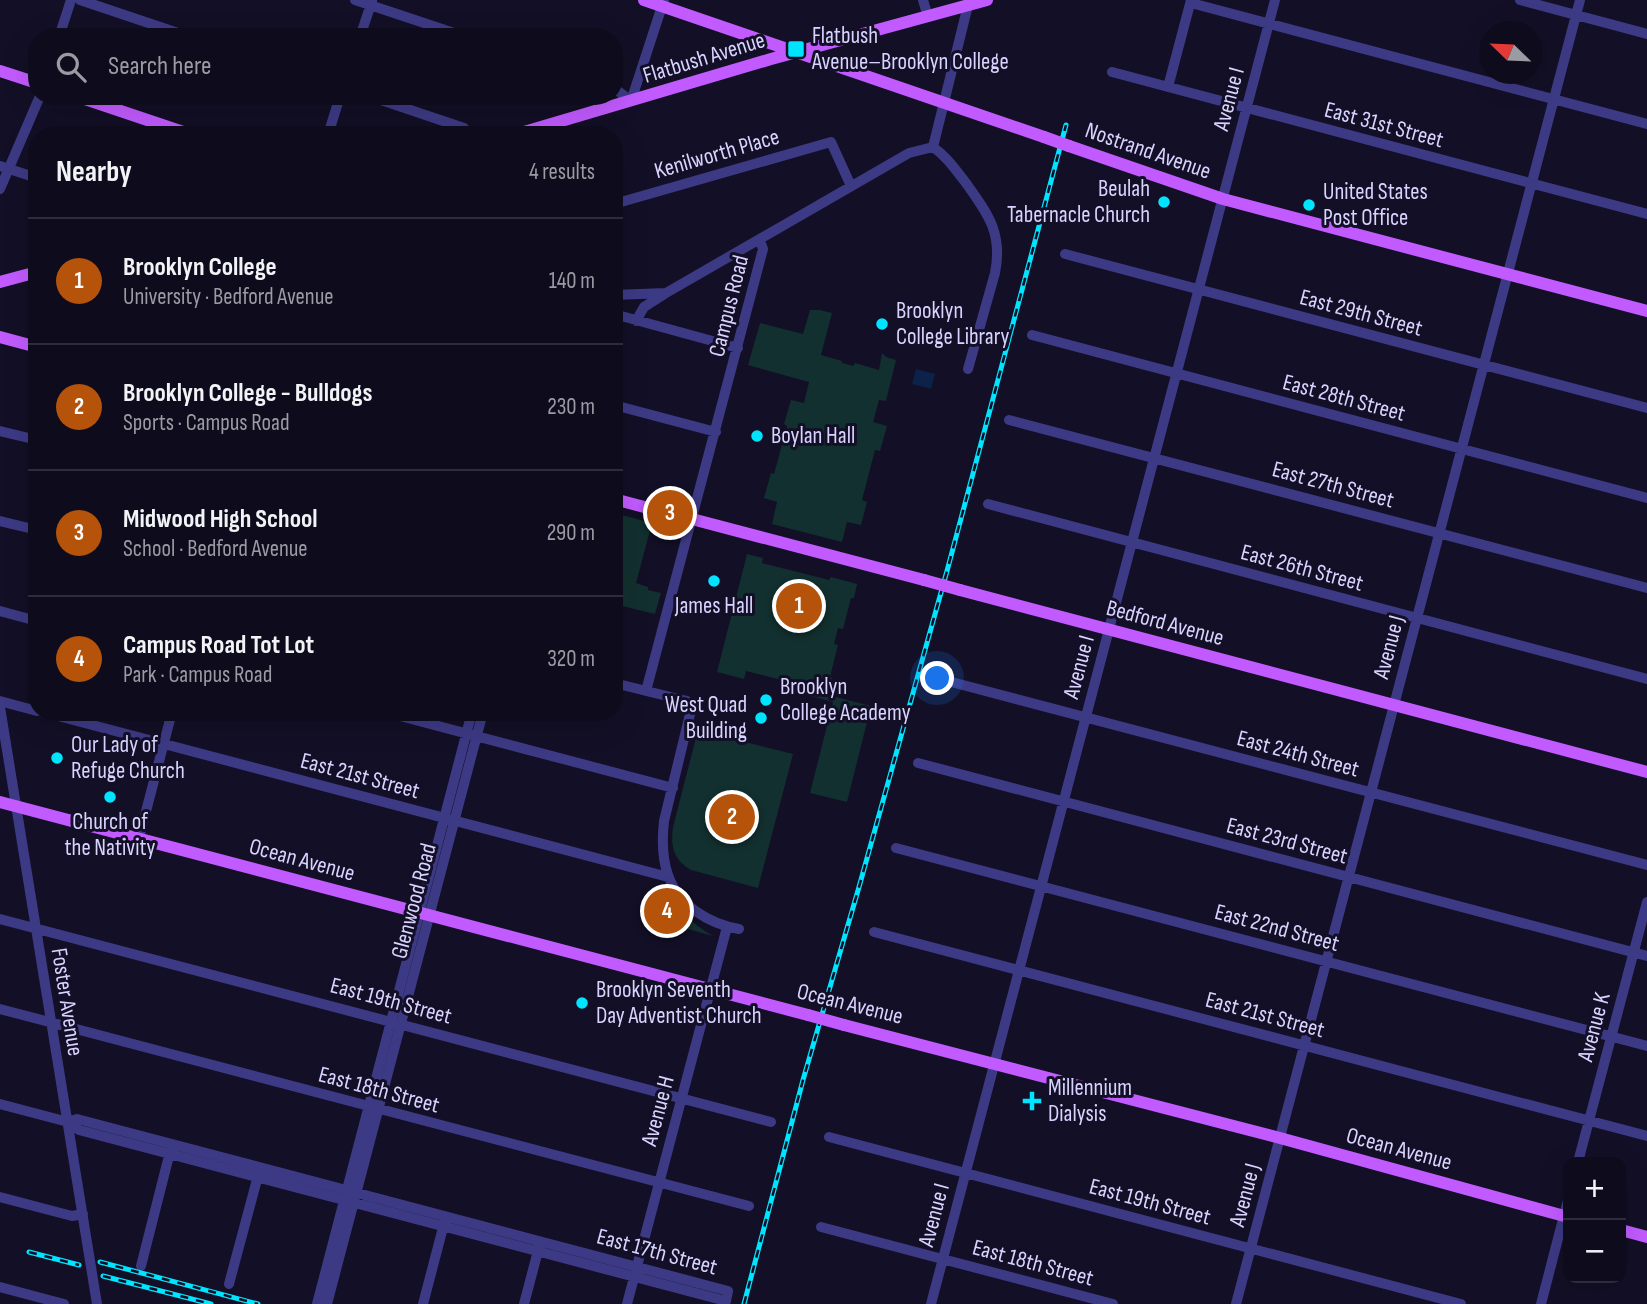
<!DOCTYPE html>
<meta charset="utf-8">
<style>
body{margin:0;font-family:"Sofia Sans Condensed",sans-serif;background:#1c1929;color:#f1f3f6}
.controls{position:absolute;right:21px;bottom:21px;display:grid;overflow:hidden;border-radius:14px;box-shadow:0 7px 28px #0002}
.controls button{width:63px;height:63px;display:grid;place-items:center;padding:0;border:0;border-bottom:2px solid #2e2b3b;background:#0e0b1c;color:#f1f3f6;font:35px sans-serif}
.compass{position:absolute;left:1479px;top:21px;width:63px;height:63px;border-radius:50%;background:#0e0b1c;box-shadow:0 7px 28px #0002;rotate:293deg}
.you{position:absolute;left:938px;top:679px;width:24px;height:24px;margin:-18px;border:5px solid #fff;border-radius:50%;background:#1a73e8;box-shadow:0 0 0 10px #1a73e833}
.badge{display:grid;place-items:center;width:46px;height:46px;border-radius:50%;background:#b45309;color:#fff;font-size:23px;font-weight:700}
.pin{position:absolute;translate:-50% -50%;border:4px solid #fff;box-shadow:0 2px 7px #0006}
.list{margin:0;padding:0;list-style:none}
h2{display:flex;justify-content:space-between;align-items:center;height:91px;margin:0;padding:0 28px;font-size:30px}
h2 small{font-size:23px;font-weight:400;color:#9b9ba3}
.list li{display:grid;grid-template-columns:46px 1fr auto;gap:21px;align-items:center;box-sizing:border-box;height:126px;padding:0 28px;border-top:2px solid #2e2b3b}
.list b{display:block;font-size:26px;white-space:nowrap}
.list p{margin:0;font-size:23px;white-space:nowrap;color:#9b9ba3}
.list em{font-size:23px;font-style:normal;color:#9b9ba3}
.icon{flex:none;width:38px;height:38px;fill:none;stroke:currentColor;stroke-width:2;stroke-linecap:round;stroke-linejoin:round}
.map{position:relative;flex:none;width:1647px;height:1304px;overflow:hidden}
.search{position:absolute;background:#0e0b1c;box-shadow:0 7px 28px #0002;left:28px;top:28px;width:595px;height:77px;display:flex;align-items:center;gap:18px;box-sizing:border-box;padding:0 24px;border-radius:28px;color:#9b9ba3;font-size:26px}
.panel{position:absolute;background:#0e0b1c;box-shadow:0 7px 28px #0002;left:28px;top:126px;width:595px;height:595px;border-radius:28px}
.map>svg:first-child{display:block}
</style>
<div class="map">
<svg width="1647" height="1304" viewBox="0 0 1647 1304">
<rect width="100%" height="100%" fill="#130f26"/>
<path fill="#12302f" d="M810,310H820L832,313L821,355L842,361V363L853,366L855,363L879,370L882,353L886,357L896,360L886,401L879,400L873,422L887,426L880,451L875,450L862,500L867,502L861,525L847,522L842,542L772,524L777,502L764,498L771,473L774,474L787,426L784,424L791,400L804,403L809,382L748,365L760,323L803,334Z
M614,513L652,523L636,583L648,587V590L661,593L655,614L614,604Z
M747,554L763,558L762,563L829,580L831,577L857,584L854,598H851L843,629L838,628L834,644L838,645L830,677L832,678L828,695L871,706L847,802L810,793L833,702L796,692L798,684L746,671L744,679L717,672Z
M698,730L793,754L758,888L691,870C674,861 670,846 673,827Z
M661,887C675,907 691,923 713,936L652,919Z"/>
<path fill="#0c2248" d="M916,369L935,374L931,389L912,384Z"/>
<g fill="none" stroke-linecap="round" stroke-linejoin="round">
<path stroke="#3d3a85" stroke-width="10" d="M80,0L190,37
M355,0L466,37
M923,0L928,17
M1520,0L1647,34
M1191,3L1647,124
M59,37L71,0
M360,37L372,1
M1112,72L1647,214
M1168,87L1191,0
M614,88L631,101L664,0
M369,96L464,128L468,135
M328,135L340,96
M933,147L969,1
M0,166L37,178
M0,189L40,96
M614,204L831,142L851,186
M1065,254L1647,408
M614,295L666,293
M614,314L738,348
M636,321L644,307L666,293L909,153L933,147C947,157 955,169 966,183C988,214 1003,233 995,273L968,369
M1032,335L1647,498
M614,405L716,432
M1009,420L1647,588
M0,431L37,440
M988,504L1647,679
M0,521L37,530
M0,611L37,621
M940,679L1647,865
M614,683L687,701L692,706L664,821C662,839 662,858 668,875C678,905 709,924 739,929
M646,691L763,249L760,240
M0,701L37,711
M0,707L97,1304
M43,712L668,877
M385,712L673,788
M918,763L1647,956
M139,838L172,712
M896,848L1647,1046
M0,919L771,1122
M874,932L1647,1136
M0,1009L749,1206
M0,1104L68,1122L79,1130L726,1301L728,1291L77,1119L68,1122
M829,1137L1461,1304
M1578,1162L1647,902
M0,1197L72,1216L83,1214
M821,1227L1113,1304
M141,1266L171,1148
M229,1284L259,1172
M0,1287L64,1304
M317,1304L472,712
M327,1304L483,712
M423,1304L445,1220
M524,1304L539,1247
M627,1304L727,927
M931,1304L1275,0
M1236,1304L1580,0
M1541,1304L1568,1200"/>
<path stroke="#c25bff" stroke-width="12" d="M644,0L1044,137
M0,71L37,83
M76,96L192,135
M514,135L771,59L987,0
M1069,146L1223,199L1647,311
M0,282L37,272
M0,337L37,347
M614,499L667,513
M673,514L924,580
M960,590L1647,772
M0,802L808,1015
M844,1025L1280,1138L1568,1217
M1621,1230L1647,1237"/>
<g stroke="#00e5ff" stroke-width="5">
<path id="rail" d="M29,1252L79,1265
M100,1262L258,1304
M103,1276L211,1304
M744,1304L803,1080L859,887L947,571L1066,125"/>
</g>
<use href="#rail" stroke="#130f26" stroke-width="2.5" stroke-dasharray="8" stroke-linecap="butt"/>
<path stroke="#c25bff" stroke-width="12" d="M1044,137L1069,146
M924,580L960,590
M808,1015L844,1025"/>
</g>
<g fill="#00e5ff" stroke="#130f26" stroke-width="2.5">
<rect x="787" y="40" width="18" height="18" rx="3.5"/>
<circle cx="1164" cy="202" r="7"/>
<circle cx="1309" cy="205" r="7"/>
<circle cx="882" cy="324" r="7"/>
<circle cx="757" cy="436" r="7"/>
<circle cx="714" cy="581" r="7"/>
<circle cx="766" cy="700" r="7"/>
<circle cx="761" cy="718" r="7"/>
<circle cx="57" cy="758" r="7"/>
<circle cx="110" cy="797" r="7"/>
<circle cx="582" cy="1003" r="7"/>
<path d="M1028.5 1090.5h7v7h7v7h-7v7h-7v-7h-7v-7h7z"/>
</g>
<g text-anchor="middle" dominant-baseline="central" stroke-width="6" stroke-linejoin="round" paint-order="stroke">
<g font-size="23" fill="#d9d4ff" stroke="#130f26" text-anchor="start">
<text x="812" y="36">Flatbush<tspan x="812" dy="26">Avenue–Brooklyn College</tspan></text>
<text x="1150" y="189" text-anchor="end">Beulah<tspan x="1150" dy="26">Tabernacle Church</tspan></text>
<text x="1323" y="192">United States<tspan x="1323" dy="26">Post Office</tspan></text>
<text x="896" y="311">Brooklyn<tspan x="896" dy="26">College Library</tspan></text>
<text x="771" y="436">Boylan Hall</text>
<text x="714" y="606" text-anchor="middle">James Hall</text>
<text x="780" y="687">Brooklyn<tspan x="780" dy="26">College Academy</tspan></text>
<text x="747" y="705" text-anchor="end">West Quad<tspan x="747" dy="26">Building</tspan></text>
<text x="71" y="745">Our Lady of<tspan x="71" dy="26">Refuge Church</tspan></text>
<text x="110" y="822" text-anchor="middle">Church of<tspan x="110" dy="26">the Nativity</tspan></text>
<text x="596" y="990">Brooklyn Seventh<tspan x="596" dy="26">Day Adventist Church</tspan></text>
<text x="1048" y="1088">Millennium<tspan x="1048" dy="26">Dialysis</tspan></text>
</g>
<g font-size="23" fill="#d9d4ff" stroke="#130f26">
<text transform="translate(704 58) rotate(-17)">Flatbush Avenue</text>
<text transform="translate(1229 99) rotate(-75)">Avenue I</text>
<text transform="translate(1384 125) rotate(15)">East 31st Street</text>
<text transform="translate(1148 151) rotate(19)">Nostrand Avenue</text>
<text transform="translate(717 154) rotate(-16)">Kenilworth Place</text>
<text transform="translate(729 306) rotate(-76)">Campus Road</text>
<text transform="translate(1361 313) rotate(15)">East 29th Street</text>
<text transform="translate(1344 398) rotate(15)">East 28th Street</text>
<text transform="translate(1333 485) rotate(15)">East 27th Street</text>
<text transform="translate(1302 568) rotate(15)">East 26th Street</text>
<text transform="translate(1165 623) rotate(15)">Bedford Avenue</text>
<text transform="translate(1389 647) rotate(-75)">Avenue J</text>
<text transform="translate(1079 667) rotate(-75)">Avenue I</text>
<text transform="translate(1298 754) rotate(15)">East 24th Street</text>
<text transform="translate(360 776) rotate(15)">East 21st Street</text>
<text transform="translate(1287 841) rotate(15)">East 23rd Street</text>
<text transform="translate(302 860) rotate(15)">Ocean Avenue</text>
<text transform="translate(414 901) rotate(-75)">Glenwood Road</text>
<text transform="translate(1277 928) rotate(15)">East 22nd Street</text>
<text transform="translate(391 1001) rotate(15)">East 19th Street</text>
<text transform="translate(67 1002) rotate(81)">Foster Avenue</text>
<text transform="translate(850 1004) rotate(14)">Ocean Avenue</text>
<text transform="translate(1265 1015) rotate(15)">East 21st Street</text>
<text transform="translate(1594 1027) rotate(-75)">Avenue K</text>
<text transform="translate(379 1090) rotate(15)">East 18th Street</text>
<text transform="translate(658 1111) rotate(-75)">Avenue H</text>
<text transform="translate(1399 1149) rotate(15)">Ocean Avenue</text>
<text transform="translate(1245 1195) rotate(-75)">Avenue J</text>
<text transform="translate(1150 1202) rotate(15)">East 19th Street</text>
<text transform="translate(934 1215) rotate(-75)">Avenue I</text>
<text transform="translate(657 1252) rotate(15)">East 17th Street</text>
<text transform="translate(1033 1263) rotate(15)">East 18th Street</text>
</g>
</g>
</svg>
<div class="controls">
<button>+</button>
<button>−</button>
</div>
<svg class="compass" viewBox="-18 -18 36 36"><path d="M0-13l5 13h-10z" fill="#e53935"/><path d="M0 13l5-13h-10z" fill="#9b9ba3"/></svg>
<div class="you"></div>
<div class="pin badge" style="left:799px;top:606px">1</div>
<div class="pin badge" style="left:732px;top:817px">2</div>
<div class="pin badge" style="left:670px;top:513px">3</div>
<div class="pin badge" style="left:667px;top:911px">4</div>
<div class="search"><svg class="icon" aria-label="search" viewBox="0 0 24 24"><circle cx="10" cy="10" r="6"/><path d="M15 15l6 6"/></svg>Search here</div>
<section class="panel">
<h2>Nearby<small>4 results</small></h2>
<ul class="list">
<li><span class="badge">1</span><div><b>Brooklyn College</b><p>University · Bedford Avenue</p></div><em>140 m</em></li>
<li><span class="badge">2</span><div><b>Brooklyn College - Bulldogs</b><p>Sports · Campus Road</p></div><em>230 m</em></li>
<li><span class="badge">3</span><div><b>Midwood High School</b><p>School · Bedford Avenue</p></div><em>290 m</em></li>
<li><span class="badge">4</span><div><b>Campus Road Tot Lot</b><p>Park · Campus Road</p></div><em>320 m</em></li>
</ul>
</section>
</div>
